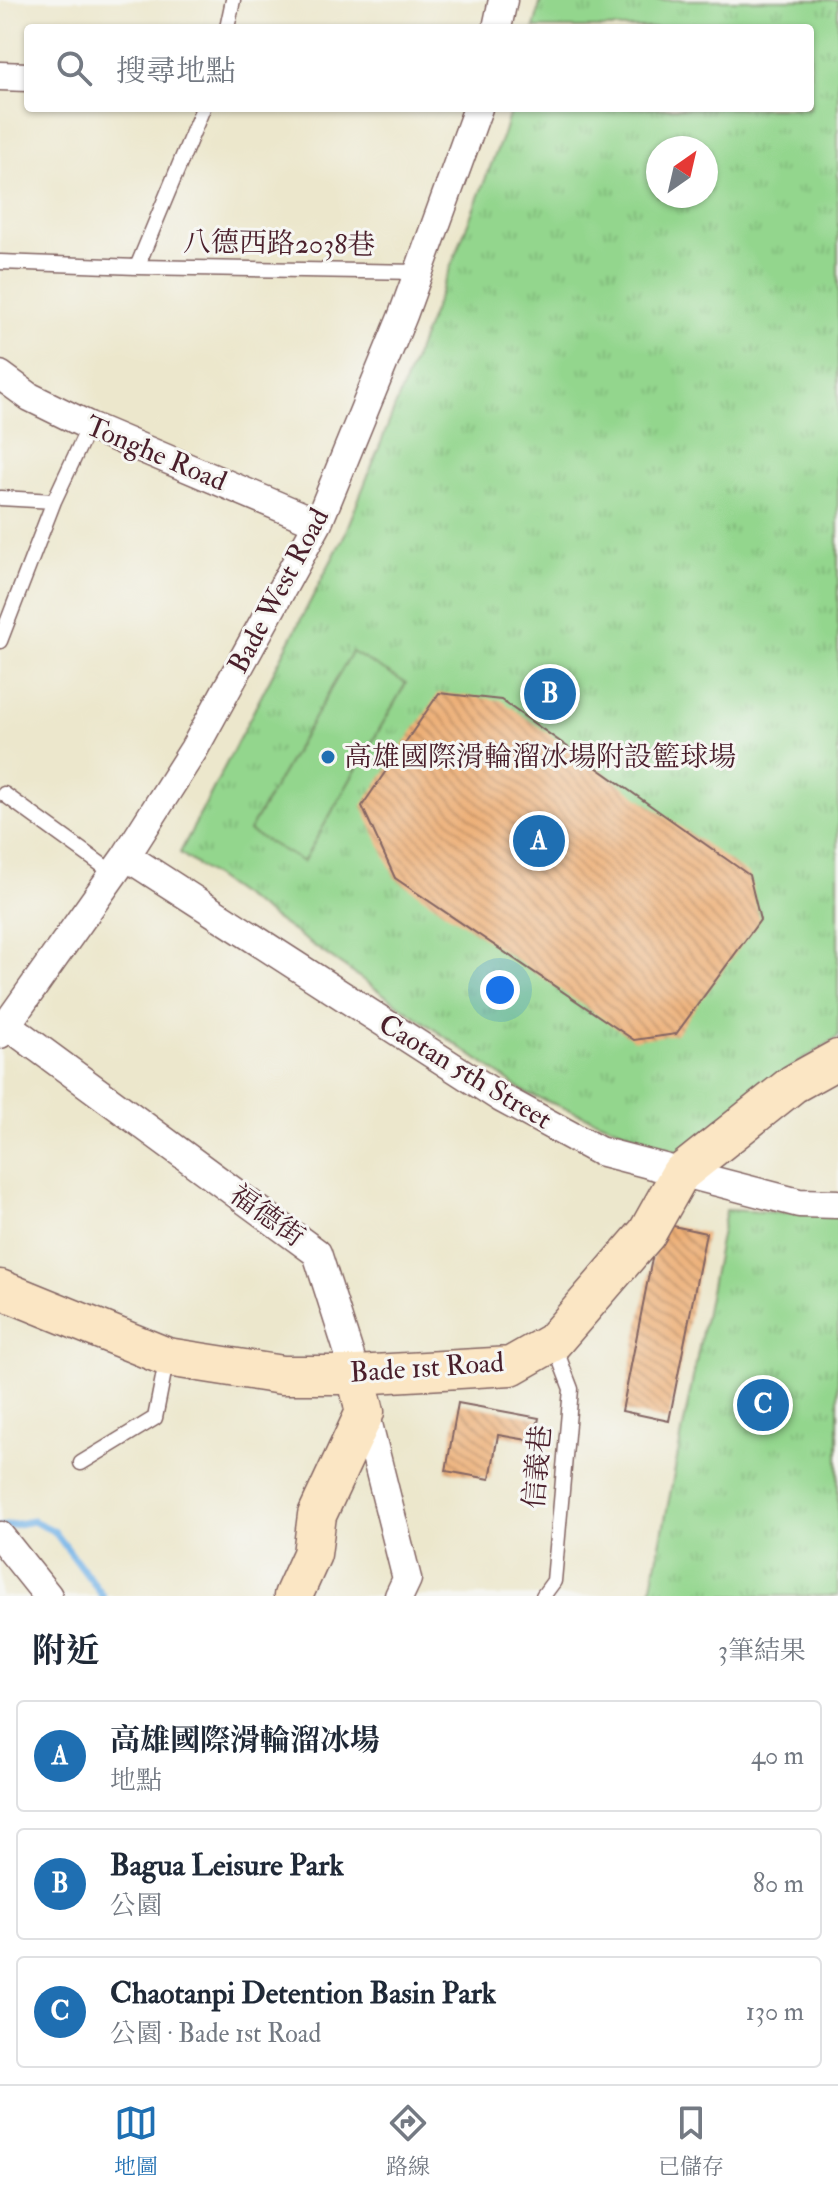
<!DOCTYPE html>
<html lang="zh-TW">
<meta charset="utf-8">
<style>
body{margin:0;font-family:"IM FELL Double Pica","Noto Serif TC",serif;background:#f2f2f3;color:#1f2937}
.compass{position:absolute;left:646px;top:136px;width:72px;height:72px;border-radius:50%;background:#fff;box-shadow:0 2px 6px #0004;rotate:34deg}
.you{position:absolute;left:500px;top:990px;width:28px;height:28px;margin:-20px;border:6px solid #fff;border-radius:50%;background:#1a73e8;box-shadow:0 0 0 12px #1a73e833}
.badge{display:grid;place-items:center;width:52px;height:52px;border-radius:50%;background:#1f6fb2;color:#fff;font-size:26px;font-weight:700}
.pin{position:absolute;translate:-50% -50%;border:4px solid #fff;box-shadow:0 2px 8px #0006}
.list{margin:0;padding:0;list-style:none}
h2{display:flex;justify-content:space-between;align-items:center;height:104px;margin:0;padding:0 32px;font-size:34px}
h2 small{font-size:26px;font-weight:400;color:#747a83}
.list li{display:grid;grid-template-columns:52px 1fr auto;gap:24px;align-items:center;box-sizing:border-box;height:112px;margin:0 16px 16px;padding:0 16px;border:2px solid #e0e1e3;border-radius:8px}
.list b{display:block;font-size:30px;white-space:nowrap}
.list p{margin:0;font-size:26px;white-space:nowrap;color:#747a83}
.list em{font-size:26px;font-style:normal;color:#747a83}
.icon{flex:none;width:44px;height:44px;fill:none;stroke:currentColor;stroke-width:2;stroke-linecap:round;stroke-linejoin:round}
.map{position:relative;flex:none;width:838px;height:1596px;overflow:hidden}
.search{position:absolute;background:#fff;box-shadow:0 2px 6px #0004;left:24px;right:24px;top:24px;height:88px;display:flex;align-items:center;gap:20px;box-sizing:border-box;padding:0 28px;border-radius:8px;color:#747a83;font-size:30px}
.sheet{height:488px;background:#fff}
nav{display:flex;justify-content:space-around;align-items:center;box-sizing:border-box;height:112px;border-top:2px solid #e0e1e3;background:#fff;font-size:22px;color:#747a83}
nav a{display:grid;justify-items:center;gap:4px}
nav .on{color:#1f6fb2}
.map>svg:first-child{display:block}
</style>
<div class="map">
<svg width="838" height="1596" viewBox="0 0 838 1596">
<defs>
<pattern id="grass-tufts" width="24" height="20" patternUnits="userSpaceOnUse" patternTransform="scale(2)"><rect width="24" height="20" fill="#93d68d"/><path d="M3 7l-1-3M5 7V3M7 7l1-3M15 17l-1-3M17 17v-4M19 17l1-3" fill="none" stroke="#80b77a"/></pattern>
<pattern id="building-back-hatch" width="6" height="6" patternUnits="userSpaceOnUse" patternTransform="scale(2)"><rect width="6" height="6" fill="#edaf76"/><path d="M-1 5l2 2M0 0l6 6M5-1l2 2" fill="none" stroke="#c28e61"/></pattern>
</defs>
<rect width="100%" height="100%" fill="#f6f6f2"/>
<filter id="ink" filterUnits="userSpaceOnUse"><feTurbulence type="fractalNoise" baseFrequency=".0125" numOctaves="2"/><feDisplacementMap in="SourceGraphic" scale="16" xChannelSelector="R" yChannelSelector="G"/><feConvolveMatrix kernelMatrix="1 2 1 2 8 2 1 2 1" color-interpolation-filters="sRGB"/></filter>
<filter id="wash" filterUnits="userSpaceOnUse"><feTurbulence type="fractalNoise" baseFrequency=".006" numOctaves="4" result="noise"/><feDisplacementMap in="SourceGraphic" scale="32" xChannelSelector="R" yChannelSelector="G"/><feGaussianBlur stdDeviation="1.8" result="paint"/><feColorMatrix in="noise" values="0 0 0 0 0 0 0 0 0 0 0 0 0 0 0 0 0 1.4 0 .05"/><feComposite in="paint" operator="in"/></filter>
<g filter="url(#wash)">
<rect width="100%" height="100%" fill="#ece7cc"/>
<path fill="url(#grass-tufts)" stroke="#6e7a5c" stroke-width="2" fill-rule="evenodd" d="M541,0H838V1037L762,1087L686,1155L526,1093L180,853L344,536L504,132L511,108H810V28H534ZM658,148H706V196H658Z
M726,1210L838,1215V1596H650Z"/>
<path fill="#93d68d" stroke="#6e7a5c" stroke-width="2" d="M352,652L406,683L303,862L249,831Z"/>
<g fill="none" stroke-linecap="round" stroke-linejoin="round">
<path stroke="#74b4e8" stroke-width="7" d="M1,1527L33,1521L54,1531L103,1596"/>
</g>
<g id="blocks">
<path fill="url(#building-back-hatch)" d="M439,693L501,700L749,875L760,920L676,1034L634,1040L395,878L362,806Z
M659,1223L706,1233L669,1421L622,1411Z
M458,1403L539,1418L534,1441L498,1435L490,1479L446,1471Z"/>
</g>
</g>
<g filter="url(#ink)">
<use href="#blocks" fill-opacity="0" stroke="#836563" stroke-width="2"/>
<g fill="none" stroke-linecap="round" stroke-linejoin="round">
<g stroke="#836563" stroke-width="17">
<path id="lane" d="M227,28L233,0
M0,262L137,267L419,272
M137,267L203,108
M0,498L54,501
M0,641L54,501L89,426
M4,794L113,873
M81,1463L155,1418L167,1357
M543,1596L554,1581L571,1389L553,1342"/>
</g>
<g stroke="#836563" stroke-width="31">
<path id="street" d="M497,28L503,0
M0,76L28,77
M0,375L30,397L89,426L318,523
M126,856L501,1098L599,1151L799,1203L838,1204
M7,1025L317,1253L356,1375
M0,1034L126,856L194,749L318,523L403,315L478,108
M365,1412L407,1579L399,1596
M0,1536L48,1596"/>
</g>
<g stroke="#836563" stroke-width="41">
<path id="secondary" d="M0,1289L167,1357L282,1375H356L511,1366L553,1342L647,1233L680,1174L793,1084L838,1059
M293,1596L312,1554L317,1515L365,1412L356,1375"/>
</g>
<use href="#lane" stroke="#fff" stroke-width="14"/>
<use href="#street" stroke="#fff" stroke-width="28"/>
<use href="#secondary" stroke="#fbe6c4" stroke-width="38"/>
</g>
</g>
<circle fill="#1f6fb2" stroke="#f6f6f2" stroke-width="3" cx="328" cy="757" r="8"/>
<g text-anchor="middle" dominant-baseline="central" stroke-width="6" stroke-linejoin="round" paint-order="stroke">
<g font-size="28" fill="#4a1f2b" stroke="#f6f6f2">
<text transform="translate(279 244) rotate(1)">八德西路2038巷</text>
<text transform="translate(156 454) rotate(23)">Tonghe Road</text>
<text transform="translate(279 591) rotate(-62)">Bade West Road</text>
<text transform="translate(465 1072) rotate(31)">Caotan 5th Street</text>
<text transform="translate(267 1216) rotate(36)">福德街</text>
<text transform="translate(427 1368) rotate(-4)">Bade 1st Road</text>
<text transform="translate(538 1467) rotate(-85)">信義巷</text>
</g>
<g font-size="28" fill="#4a1f2b" stroke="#f6f6f2" text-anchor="start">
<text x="344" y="757">高雄國際滑輪溜冰場附設籃球場</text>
</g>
</g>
</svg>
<svg class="compass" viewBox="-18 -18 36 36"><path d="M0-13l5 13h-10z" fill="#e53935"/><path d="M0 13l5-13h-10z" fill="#747a83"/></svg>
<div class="you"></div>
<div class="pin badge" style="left:539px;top:841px">A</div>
<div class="pin badge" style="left:550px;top:694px">B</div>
<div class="pin badge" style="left:763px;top:1405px">C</div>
<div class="search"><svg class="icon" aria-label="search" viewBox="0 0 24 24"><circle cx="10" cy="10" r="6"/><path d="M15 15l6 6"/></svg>搜尋地點</div>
</div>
<section class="sheet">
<h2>附近<small>3筆結果</small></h2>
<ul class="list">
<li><span class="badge">A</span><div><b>高雄國際滑輪溜冰場</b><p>地點</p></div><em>40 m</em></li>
<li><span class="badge">B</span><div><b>Bagua Leisure Park</b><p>公園</p></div><em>80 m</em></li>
<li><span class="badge">C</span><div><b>Chaotanpi Detention Basin Park</b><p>公園 · Bade 1st Road</p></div><em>130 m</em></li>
</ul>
</section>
<nav>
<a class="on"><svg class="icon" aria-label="map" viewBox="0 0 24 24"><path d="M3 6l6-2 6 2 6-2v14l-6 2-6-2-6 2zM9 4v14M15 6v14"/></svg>地圖</a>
<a><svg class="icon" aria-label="directions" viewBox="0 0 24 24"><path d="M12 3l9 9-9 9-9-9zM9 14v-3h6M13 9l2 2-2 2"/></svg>路線</a>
<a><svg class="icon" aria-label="saved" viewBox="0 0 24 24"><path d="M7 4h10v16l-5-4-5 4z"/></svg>已儲存</a>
</nav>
